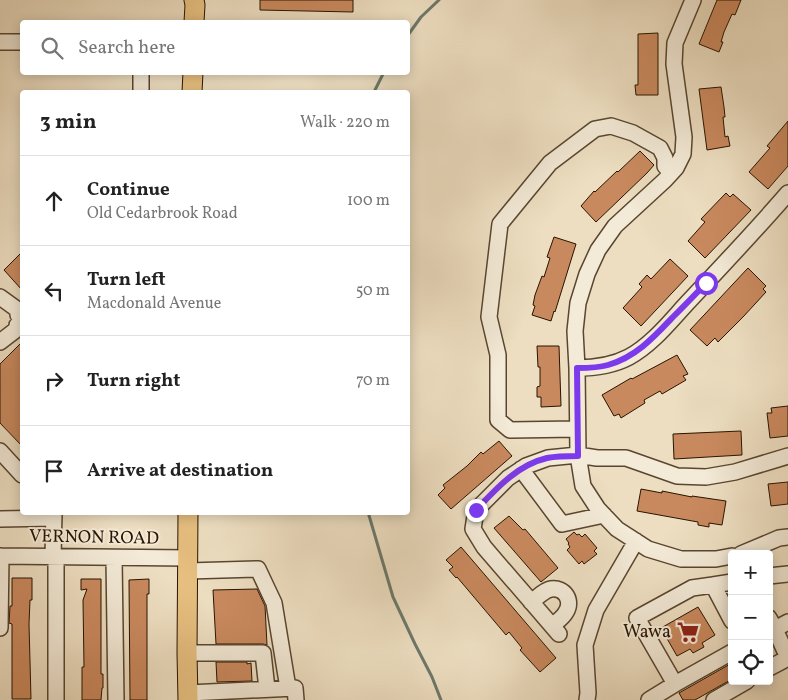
<!DOCTYPE html>
<meta charset="utf-8">
<style>
body{margin:0;font-family:Vollkorn,serif;background:#f2f2f2;color:#222}
.controls{position:absolute;right:15px;bottom:15px;display:grid;overflow:hidden;border-radius:5px;box-shadow:0 2px 12px #0003}
.controls button{width:45px;height:45px;display:grid;place-items:center;padding:0;border:0;border-bottom:1px solid #e0e0e0;background:#fff;color:#222;font:25px sans-serif}
.stop{position:absolute;width:15px;height:15px;margin:-11px;border:4px solid #7c3aed;border-radius:50%;background:#fff}
.stop.end{background:#7c3aed;border-color:#fff;box-shadow:0 1px 5px #0008}
.list{margin:0;padding:0;list-style:none}
h2{display:flex;justify-content:space-between;align-items:center;height:65px;margin:0;padding:0 20px;font-size:21px}
h2 small{font-size:16px;font-weight:400;color:#767676}
.list li{display:grid;grid-template-columns:32px 1fr auto;gap:15px;align-items:center;box-sizing:border-box;height:90px;padding:0 20px;border-top:1px solid #e0e0e0}
.list b{display:block;font-size:19px;white-space:nowrap}
.list p{margin:0;font-size:16px;white-space:nowrap;color:#767676}
.list em{font-size:16px;font-style:normal;color:#767676}
.icon{flex:none;width:28px;height:28px;fill:none;stroke:currentColor;stroke-width:2;stroke-linecap:round;stroke-linejoin:round}
.map{position:relative;flex:none;width:788px;height:700px;overflow:hidden}
.search{position:absolute;background:#fff;box-shadow:0 2px 12px #0003;left:20px;top:20px;width:390px;height:55px;display:flex;align-items:center;gap:12px;box-sizing:border-box;padding:0 18px;border-radius:5px;color:#767676;font-size:19px}
.panel{position:absolute;background:#fff;box-shadow:0 2px 12px #0003;left:20px;top:90px;width:390px;height:425px;border-radius:5px}
.map>svg:first-child{display:block}
</style>
<div class="map">
<svg width="788" height="700" viewBox="0 0 788 700">
<rect width="100%" height="100%" fill="#eddec1"/>
<filter id="stains"><feTurbulence type="fractalNoise" baseFrequency=".004" numOctaves="4"/><feColorMatrix values="0 0 0 0 .2 0 0 0 0 .09 0 0 0 0 .02 0 0 0 .5 -.17"/></filter>
<radialGradient id="worn" r=".72"><stop offset=".6" stop-color="#630" stop-opacity="0"/><stop offset="1" stop-color="#630" stop-opacity=".3"/></radialGradient>
<g fill="none" stroke-linecap="round" stroke-linejoin="round">
<path stroke="#6c796b" stroke-width="3" d="M408,35L421,17L439,0
M374,92L384,72
M368,512L393,597L415,644L432,677L441,700"/>
</g>
<path fill="#c9895e" stroke="#281400" d="M260,0H353V12L260,10Z
M717,0H741L735,15L732,14L724,32L721,42H723L719,52L699,44Z
M658,33V95H636L635,85H638V34Z
M721,87L724,107L725,117H723L725,137L728,136L730,146L707,150L699,89Z
M788,121V166L768,189L749,172L770,148L767,146Z
M640,151L654,165L647,173L596,222L581,206L594,191L595,192L617,171L618,172Z
M726,193L730,197L733,194L751,210L705,258L688,241L705,222L701,219Z
M554,237L576,244L555,312L554,311L551,321L532,315L535,306L533,305L535,295L542,276L544,277L550,258L547,257Z
M22,252V290L4,270Z
M670,259L688,276L641,326L623,308L642,287L639,284L647,275L651,279Z
M748,268L766,286L763,289L766,292L743,317L718,342L715,338L707,346L690,330Z
M22,342V446L0,423V364Z
M537,346H559L561,406L541,407V397H537V387L540,386V367H538Z
M677,355L688,374L683,376L686,380L662,394L660,391L644,400L645,403L621,418L619,414L614,416L602,395L631,378L632,379Z
M788,406V436L770,438L767,413H772L771,408Z
M741,431L742,455L674,459L673,434Z
M499,441L512,456L451,509L438,495L445,488L443,485L467,466L481,452L483,454Z
M788,482V504L771,506L768,484Z
M641,489L662,493V491L692,497V496L726,501L722,525L709,523V527L698,525V522L637,511Z
M509,516L523,530L525,529L558,568L541,582L494,528Z
M574,532L577,535L579,534L582,537L585,534L597,548L594,551L597,554L584,564L582,561L579,564L567,550L570,547L568,544L569,543L566,539Z
M461,547L556,658L540,672L520,650L522,648L509,632L506,635L457,577L456,578L449,570L453,567L446,560Z
M12,578H32V600H30L29,624L31,699H12V624L9,623L10,606H12Z
M81,579H101V674H103V688H102L101,700H82V667H84L83,600L87,589L81,590Z
M149,579V594H147V700H130L129,580Z
M257,589L265,606L267,645L263,644H216L213,590Z
M698,607L715,635L702,643L704,647L693,653L690,649L677,656L661,628Z
M216,662H247V664L251,663L252,681L217,682Z
M732,663V679L695,700H683L679,693Z"/>
<g fill="none" stroke-linecap="round" stroke-linejoin="round">
<g stroke="#594630" stroke-width="18">
<path id="minor" d="M693,0L675,43L674,64L684,137L683,154L676,168L665,180L615,226L598,250L587,274L578,303L575,331L577,368L578,455L583,486L598,509L617,529L648,549L681,559H716L732,556
M0,42H22
M141,72V92
M0,297L18,310V315
M0,342L17,329V325
M577,368C595,368 612,366 629,357C653,344 671,320 690,300C723,265 756,230 788,193
M577,429L510,430L498,420V355L489,317L500,224L550,163L595,129L611,126L633,133L660,148L665,158V166L671,173
M0,451L22,475
M521,469L562,524L604,515
M0,519L54,518
M741,554L779,538L788,537
M0,556L188,558
M53,557L54,512
M56,557V700
M114,558L116,700
M188,571L258,569L274,603L288,688
M769,576L788,574
M732,582L713,585L732,621
M531,602C537,598 544,590 551,589C565,587 573,601 566,612C563,618 556,622 552,626
M769,618L775,629L788,622
M0,628L1,556
M769,632L775,629L788,658L769,668
M559,634L484,547L473,529L476,510L508,478L526,466L548,458L578,455L597,458H626L677,476L706,477L735,472L788,456
M187,653H263L267,689
M675,684L637,618L692,588L713,585
M188,693L295,688L296,700
M587,700L588,693L585,645L596,610L636,541
M649,700L675,684L732,652
M714,700L747,681"/>
</g>
<g stroke="#281400" stroke-width="21">
<path id="major" d="M194,0L195,5L194,22
M192,92L193,72
M188,700L187,653L188,512"/>
</g>
<use href="#minor" stroke="#f3ead7" stroke-width="15"/>
<use href="#major" stroke="#e6bf80" stroke-width="19"/>
</g>
<g fill="none" stroke-linecap="round" stroke-linejoin="round">
<path stroke="#7c3aed" stroke-width="6" d="M476,510C496,489 517,465 547,458C557,456 568,456 578,456L577,368C588,368 598,368 608,365C636,357 654,337 673,317C684,306 695,295 706,283"/>
</g>
<defs>
<g id="supermarket-bare" transform="scale(1.725)"><path d="M-6-5.5h2.5l.6 2H6L4.5 2H-2.5L-4.4-4H-6ZM-1.5 3.2a1.3 1.3 0 1 0 .1 0ZM3 3.2a1.3 1.3 0 1 0 .1 0Z" fill="#8f2418" stroke="#f3ead7" stroke-width="2.5" paint-order="stroke"/></g>
</defs>
<g fill-rule="evenodd">
<use href="#supermarket-bare" x="688" y="632"/>
</g>
<g text-anchor="middle" dominant-baseline="central" stroke-width="4" stroke-linejoin="round" paint-order="stroke">
<g font-size="18" fill="#281400" stroke="#f3ead7">
<text transform="translate(94 538) rotate(1)">VERNON ROAD</text>
</g>
<g font-size="18" fill="#281400" stroke="#f3ead7" text-anchor="end">
<text x="671" y="632">Wawa</text>
</g>
</g>
<rect width="100%" height="100%" filter="url(#stains)"/>
<rect width="100%" height="100%" fill="url(#worn)"/>
</svg>
<div class="controls">
<button>+</button>
<button>−</button>
<button><svg class="icon" aria-label="locate" viewBox="0 0 24 24"><circle cx="12" cy="12" r="6"/><path d="M12 2v4M12 18v4M2 12h4M18 12h4"/></svg></button>
</div>
<div class="stop" style="left:706px;top:283px"></div>
<div class="stop end" style="left:476px;top:510px"></div>
<div class="search"><svg class="icon" aria-label="search" viewBox="0 0 24 24"><circle cx="10" cy="10" r="6"/><path d="M15 15l6 6"/></svg>Search here</div>
<section class="panel">
<h2>3 min<small>Walk · 220 m</small></h2>
<ul class="list">
<li><svg class="icon" aria-label="ahead" viewBox="0 0 24 24"><path d="M12 20V5M6 11l6-6 6 6"/></svg><div><b>Continue</b><p>Old Cedarbrook Road</p></div><em>100 m</em></li>
<li><svg class="icon" aria-label="left" viewBox="0 0 24 24"><path d="M17 20v-9H6M10 6l-5 5 5 5"/></svg><div><b>Turn left</b><p>Macdonald Avenue</p></div><em>50 m</em></li>
<li><svg class="icon" aria-label="right" viewBox="0 0 24 24"><path d="M7 20v-9h11M14 6l5 5-5 5"/></svg><div><b>Turn right</b></div><em>70 m</em></li>
<li><svg class="icon" aria-label="arrive" viewBox="0 0 24 24"><path d="M6 21V4h12l-3 4 3 4H6"/></svg><div><b>Arrive at destination</b></div></li>
</ul>
</section>
</div>
